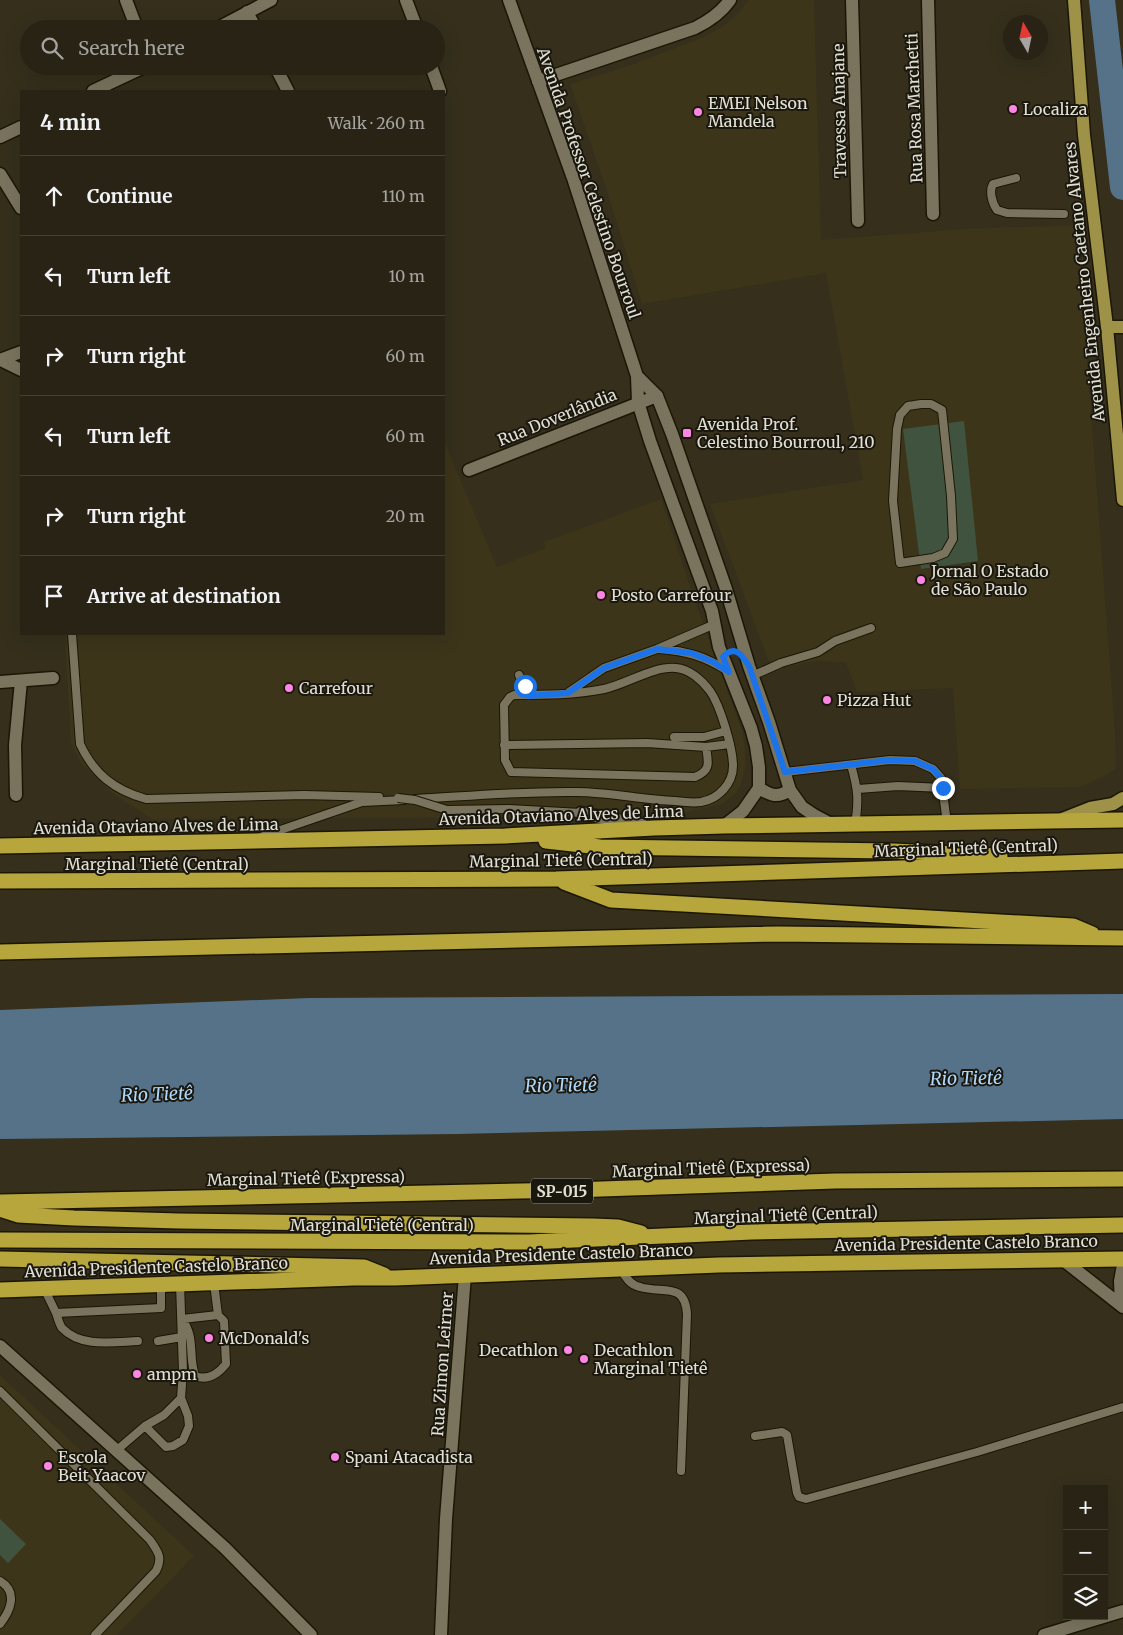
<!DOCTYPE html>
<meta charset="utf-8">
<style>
body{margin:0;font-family:Merriweather,serif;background:#302b1e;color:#f1f3f6}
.controls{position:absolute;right:15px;bottom:15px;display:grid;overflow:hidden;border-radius:0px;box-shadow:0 5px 20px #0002}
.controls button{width:45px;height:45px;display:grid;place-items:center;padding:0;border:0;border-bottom:1px solid #444034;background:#282315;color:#f1f3f6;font:25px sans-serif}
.compass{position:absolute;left:1003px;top:15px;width:45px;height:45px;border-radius:50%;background:#282315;box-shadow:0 5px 20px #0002;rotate:351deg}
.stop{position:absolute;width:15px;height:15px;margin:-11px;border:4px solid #1a73e8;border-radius:50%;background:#fff}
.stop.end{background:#1a73e8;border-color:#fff;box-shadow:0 1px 5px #0008}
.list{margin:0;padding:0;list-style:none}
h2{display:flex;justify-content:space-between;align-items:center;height:65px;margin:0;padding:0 20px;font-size:21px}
h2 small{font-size:16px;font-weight:400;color:#a5a4a0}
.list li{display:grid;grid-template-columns:32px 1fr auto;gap:15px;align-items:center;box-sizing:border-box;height:80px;padding:0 20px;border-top:1px solid #444034}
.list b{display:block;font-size:19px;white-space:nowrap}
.list em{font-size:16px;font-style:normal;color:#a5a4a0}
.icon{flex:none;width:28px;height:28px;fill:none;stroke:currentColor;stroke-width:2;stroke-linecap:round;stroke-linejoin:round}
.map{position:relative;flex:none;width:1123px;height:1635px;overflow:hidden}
.search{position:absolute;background:#282315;box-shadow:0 5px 20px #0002;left:20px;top:20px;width:425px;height:55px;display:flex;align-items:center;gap:12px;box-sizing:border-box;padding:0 18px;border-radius:28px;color:#a5a4a0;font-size:19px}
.panel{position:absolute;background:#282315;box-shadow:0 5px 20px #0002;left:20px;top:90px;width:425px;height:545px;border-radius:0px}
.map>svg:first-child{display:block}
</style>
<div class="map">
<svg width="1123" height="1635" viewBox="0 0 1123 1635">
<rect width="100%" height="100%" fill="#352f1c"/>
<path fill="#3c351a" d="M748,0H814L821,240L965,229L1077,225L1115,732L1116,769L1102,777L1080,787L960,789L953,688L857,692L846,663L816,661L772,670L710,504L863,480L826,273L642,304L607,191L570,84L631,65L701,38L722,27L740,12Z
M444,441L497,567L546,548L544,542L661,499L696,604L742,731L745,747V769L741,784L735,794L722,804L687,812L590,817L152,819L113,794L81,763L71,743L65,634H444Z
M0,1375L194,1556L117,1635H0Z"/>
<path fill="#40533e" d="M964,421L978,561L921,569L903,429Z
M0,1519L26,1544L8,1563L0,1555Z"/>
<path fill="#567289" d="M1123,994V1119L457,1134L0,1139V1010L309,998Z"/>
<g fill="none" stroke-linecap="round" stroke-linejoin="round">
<path stroke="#567289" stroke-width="26" d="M1102,0L1123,187"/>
<g stroke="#1c1705" stroke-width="10">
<path id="lane" d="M1016,178L993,184C989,191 992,203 997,210L1007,213L1064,214
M921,404H931L942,410L951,496L953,539L945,553L933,558L900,563L893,501L897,429L900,415L908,406Z
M72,634L80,744C94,774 114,790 146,799L304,795L379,797
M659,649C687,651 704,656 728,671
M519,675L528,695
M752,676L781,663L818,652L835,641L871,628
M569,692L604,668L657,649L715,624
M674,737H704L726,731
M504,745L647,743L706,747L730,744
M851,765C858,789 859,800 855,825
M785,772L890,760L915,761L933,769L941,778L947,823
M858,789L898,786L943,788
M415,799C469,796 523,791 577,792C610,792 642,800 675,801C683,802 693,803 701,802C719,799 733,783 733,766C733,748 720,705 710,691C702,680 689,669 676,668C653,666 627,684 604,689C575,695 543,695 514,695L510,697L504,705L505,760L511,772L695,777C712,770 708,762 706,747
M447,810L509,809L581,813
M263,836L362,802L404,800
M621,1269C625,1277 630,1285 640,1287C662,1294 685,1281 687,1314L681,1471
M44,1288L56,1313L161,1308V1284
M56,1313C58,1318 59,1324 62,1328C81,1348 113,1342 138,1341
M182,1319C196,1338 188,1356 195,1376C208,1381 218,1374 226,1364L224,1321L218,1315L214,1283
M182,1319L218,1315
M158,1341L182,1337
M0,1391L150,1540C158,1552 163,1557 156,1571L95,1635
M145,1426L166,1447L173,1446L183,1440L189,1426L188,1416L181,1398L183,1371L180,1284
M755,1436L782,1432L787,1435L797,1493L799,1497L806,1499L977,1452L1123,1407
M117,1450L145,1426L164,1415L181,1398
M0,1581C18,1592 11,1610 0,1624"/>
</g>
<g stroke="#1c1705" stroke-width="15">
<path id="street" d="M126,0L137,29
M406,0L417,29
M852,0L858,221
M928,0L933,214
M247,12L256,29
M216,29L271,0
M275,66L288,91
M431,66L440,91
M538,81L695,28C709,21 721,13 730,0
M93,91L146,66
M0,137L21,127
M0,174L21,208
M0,360L21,352
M1,360L21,370
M469,470L657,396
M0,682L53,678
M16,795L15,745L21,681
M581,813L642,825
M1044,1635L1123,1611"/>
</g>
<g stroke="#1c1705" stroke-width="15">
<path id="secondary" d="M509,0L573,178L637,376L638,402L650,441L712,611L719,647L751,728L756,746L759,767V788L743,811L724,826
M637,376L657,396L672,434L726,589L749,666L769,722L790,790L802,807L814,815L831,824
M759,788C771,796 778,798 790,790
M1062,1259L1123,1307
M1121,1305L1120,1281L1123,1265
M0,1346L225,1548L311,1635
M441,1635L446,1519L465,1275"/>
</g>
<g stroke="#1c1705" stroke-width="15">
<path id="primary" d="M1074,0L1084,135L1107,327L1123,500
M1107,327H1123
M1062,819L1090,808L1113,804L1123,798"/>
</g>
<g stroke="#1c1705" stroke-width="18">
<path id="highway" d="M546,841L600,847L893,851L1000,856
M0,846L505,836L654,828L724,826L1123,820
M0,881L556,879L1123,861
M564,882L611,900L1073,926L1092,934
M0,952L778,934L1123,938
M0,1202L572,1190L835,1181L1123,1179
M0,1209L18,1215L74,1218L179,1221L593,1226L618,1227L641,1233
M0,1240L529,1242L752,1232L1123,1225
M0,1259L364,1267L384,1275
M0,1290L354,1278H395L719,1265L1123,1259"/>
</g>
<use href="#lane" stroke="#7a745f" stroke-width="8"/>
<use href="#street" stroke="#7a745f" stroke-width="12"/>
<use href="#secondary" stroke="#7a745f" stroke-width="12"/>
<use href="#primary" stroke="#9e9249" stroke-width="12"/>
<use href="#highway" stroke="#b6a63b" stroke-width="15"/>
<g stroke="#1c1705" stroke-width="10" stroke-linecap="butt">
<path id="lane-bridge" d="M398,798L415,800L447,810"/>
</g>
<use href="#lane-bridge" stroke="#7a745f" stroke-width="8"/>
</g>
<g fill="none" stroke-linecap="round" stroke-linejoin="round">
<path stroke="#1a73e8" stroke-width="6" d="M525,686L528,696L568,693L604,668L657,649L691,653L713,662L729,672L723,657C735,644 742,655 749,666L785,772L890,760L915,761L933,769L941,778L943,788"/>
</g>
<g fill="#fd86e2" stroke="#1a170f" stroke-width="2">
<circle cx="1013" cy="109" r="5"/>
<circle cx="698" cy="112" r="5"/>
<rect x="682" y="428" width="10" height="10" rx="2.5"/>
<circle cx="921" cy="580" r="5"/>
<circle cx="601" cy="595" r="5"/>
<circle cx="289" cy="688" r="5"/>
<circle cx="827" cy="700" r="5"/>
<circle cx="209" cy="1338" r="5"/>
<circle cx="568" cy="1350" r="5"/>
<circle cx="584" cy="1359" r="5"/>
<circle cx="137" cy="1374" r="5"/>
<circle cx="335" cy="1457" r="5"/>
<circle cx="48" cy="1466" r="5"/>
</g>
<g text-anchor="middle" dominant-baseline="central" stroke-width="4" stroke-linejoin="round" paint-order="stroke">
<rect fill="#1a170f" stroke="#a6a398" stroke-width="1" x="531" y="1178.5" width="62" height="25" rx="4"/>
<g font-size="15" font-weight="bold" fill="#e2dfd3">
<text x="562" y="1191">SP-015</text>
</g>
<g font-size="16" fill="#e2dfd3" stroke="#1a170f" text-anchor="start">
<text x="708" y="103">EMEI Nelson<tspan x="708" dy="18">Mandela</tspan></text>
<text x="1023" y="109">Localiza</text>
<text x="697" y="424">Avenida Prof.<tspan x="697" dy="18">Celestino Bourroul, 210</tspan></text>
<text x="931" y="571">Jornal O Estado<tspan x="931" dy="18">de São Paulo</tspan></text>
<text x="611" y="595">Posto Carrefour</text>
<text x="299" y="688">Carrefour</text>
<text x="837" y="700">Pizza Hut</text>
<text x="219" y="1338">McDonald's</text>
<text x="558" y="1350" text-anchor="end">Decathlon</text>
<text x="594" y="1350">Decathlon<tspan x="594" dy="18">Marginal Tietê</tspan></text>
<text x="147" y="1374">ampm</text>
<text x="58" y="1457">Escola<tspan x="58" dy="18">Beit Yaacov</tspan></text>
<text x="345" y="1457">Spani Atacadista</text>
</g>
<g font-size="16" fill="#e2dfd3" stroke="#1a170f">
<text transform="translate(914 108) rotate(-92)">Rua Rosa Marchetti</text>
<text transform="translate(839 111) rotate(-91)">Travessa Anajane</text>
<text transform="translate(589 183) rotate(71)">Avenida Professor Celestino Bourroul</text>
<text transform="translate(1084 282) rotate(-96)">Avenida Engenheiro Caetano Alvares</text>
<text transform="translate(557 417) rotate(-22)">Rua Doverlândia</text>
<text transform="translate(561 815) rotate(-2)">Avenida Otaviano Alves de Lima</text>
<text transform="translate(156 826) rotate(-1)">Avenida Otaviano Alves de Lima</text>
<text transform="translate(966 848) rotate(-2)">Marginal Tietê (Central)</text>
<text transform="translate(561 860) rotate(-1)">Marginal Tietê (Central)</text>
<text x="157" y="864">Marginal Tietê (Central)</text>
<text transform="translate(711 1168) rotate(-2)">Marginal Tietê (Expressa)</text>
<text transform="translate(306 1178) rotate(-1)">Marginal Tietê (Expressa)</text>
<text transform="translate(786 1215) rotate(-2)">Marginal Tietê (Central)</text>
<text x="382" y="1225">Marginal Tietê (Central)</text>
<text transform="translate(966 1243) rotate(-1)">Avenida Presidente Castelo Branco</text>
<text transform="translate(561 1254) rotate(-2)">Avenida Presidente Castelo Branco</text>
<text transform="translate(156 1267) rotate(-2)">Avenida Presidente Castelo Branco</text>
<text transform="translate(442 1364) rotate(-86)">Rua Zimon Leirner</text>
</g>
<g font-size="18" font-style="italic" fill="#b1d9fb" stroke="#1a170f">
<text transform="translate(966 1078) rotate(-1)">Rio Tietê</text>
<text transform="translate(561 1085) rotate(-1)">Rio Tietê</text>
<text transform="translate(157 1094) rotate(-2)">Rio Tietê</text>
</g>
</g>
</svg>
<div class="controls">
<button>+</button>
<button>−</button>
<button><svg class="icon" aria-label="layers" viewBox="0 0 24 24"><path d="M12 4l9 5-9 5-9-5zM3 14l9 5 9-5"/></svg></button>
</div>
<svg class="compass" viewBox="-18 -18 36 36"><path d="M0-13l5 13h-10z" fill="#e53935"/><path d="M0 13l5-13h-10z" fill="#a5a4a0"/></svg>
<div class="stop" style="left:525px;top:686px"></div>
<div class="stop end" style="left:943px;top:788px"></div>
<div class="search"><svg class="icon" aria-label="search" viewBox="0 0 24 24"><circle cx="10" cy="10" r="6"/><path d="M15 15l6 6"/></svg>Search here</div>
<section class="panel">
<h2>4 min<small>Walk · 260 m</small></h2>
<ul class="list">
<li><svg class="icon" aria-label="ahead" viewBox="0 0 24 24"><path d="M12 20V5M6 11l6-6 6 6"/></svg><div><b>Continue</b></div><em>110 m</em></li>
<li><svg class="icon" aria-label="left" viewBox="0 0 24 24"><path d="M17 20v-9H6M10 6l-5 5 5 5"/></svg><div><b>Turn left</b></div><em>10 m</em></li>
<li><svg class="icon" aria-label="right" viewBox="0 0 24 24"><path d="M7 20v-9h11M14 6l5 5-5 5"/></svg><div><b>Turn right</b></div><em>60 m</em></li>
<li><svg class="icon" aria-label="left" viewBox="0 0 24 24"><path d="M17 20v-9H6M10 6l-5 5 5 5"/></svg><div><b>Turn left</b></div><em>60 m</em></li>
<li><svg class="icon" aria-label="right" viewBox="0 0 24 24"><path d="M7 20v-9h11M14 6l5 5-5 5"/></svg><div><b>Turn right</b></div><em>20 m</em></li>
<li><svg class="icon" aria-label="arrive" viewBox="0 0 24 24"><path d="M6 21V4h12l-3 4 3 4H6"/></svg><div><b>Arrive at destination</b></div></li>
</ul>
</section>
</div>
